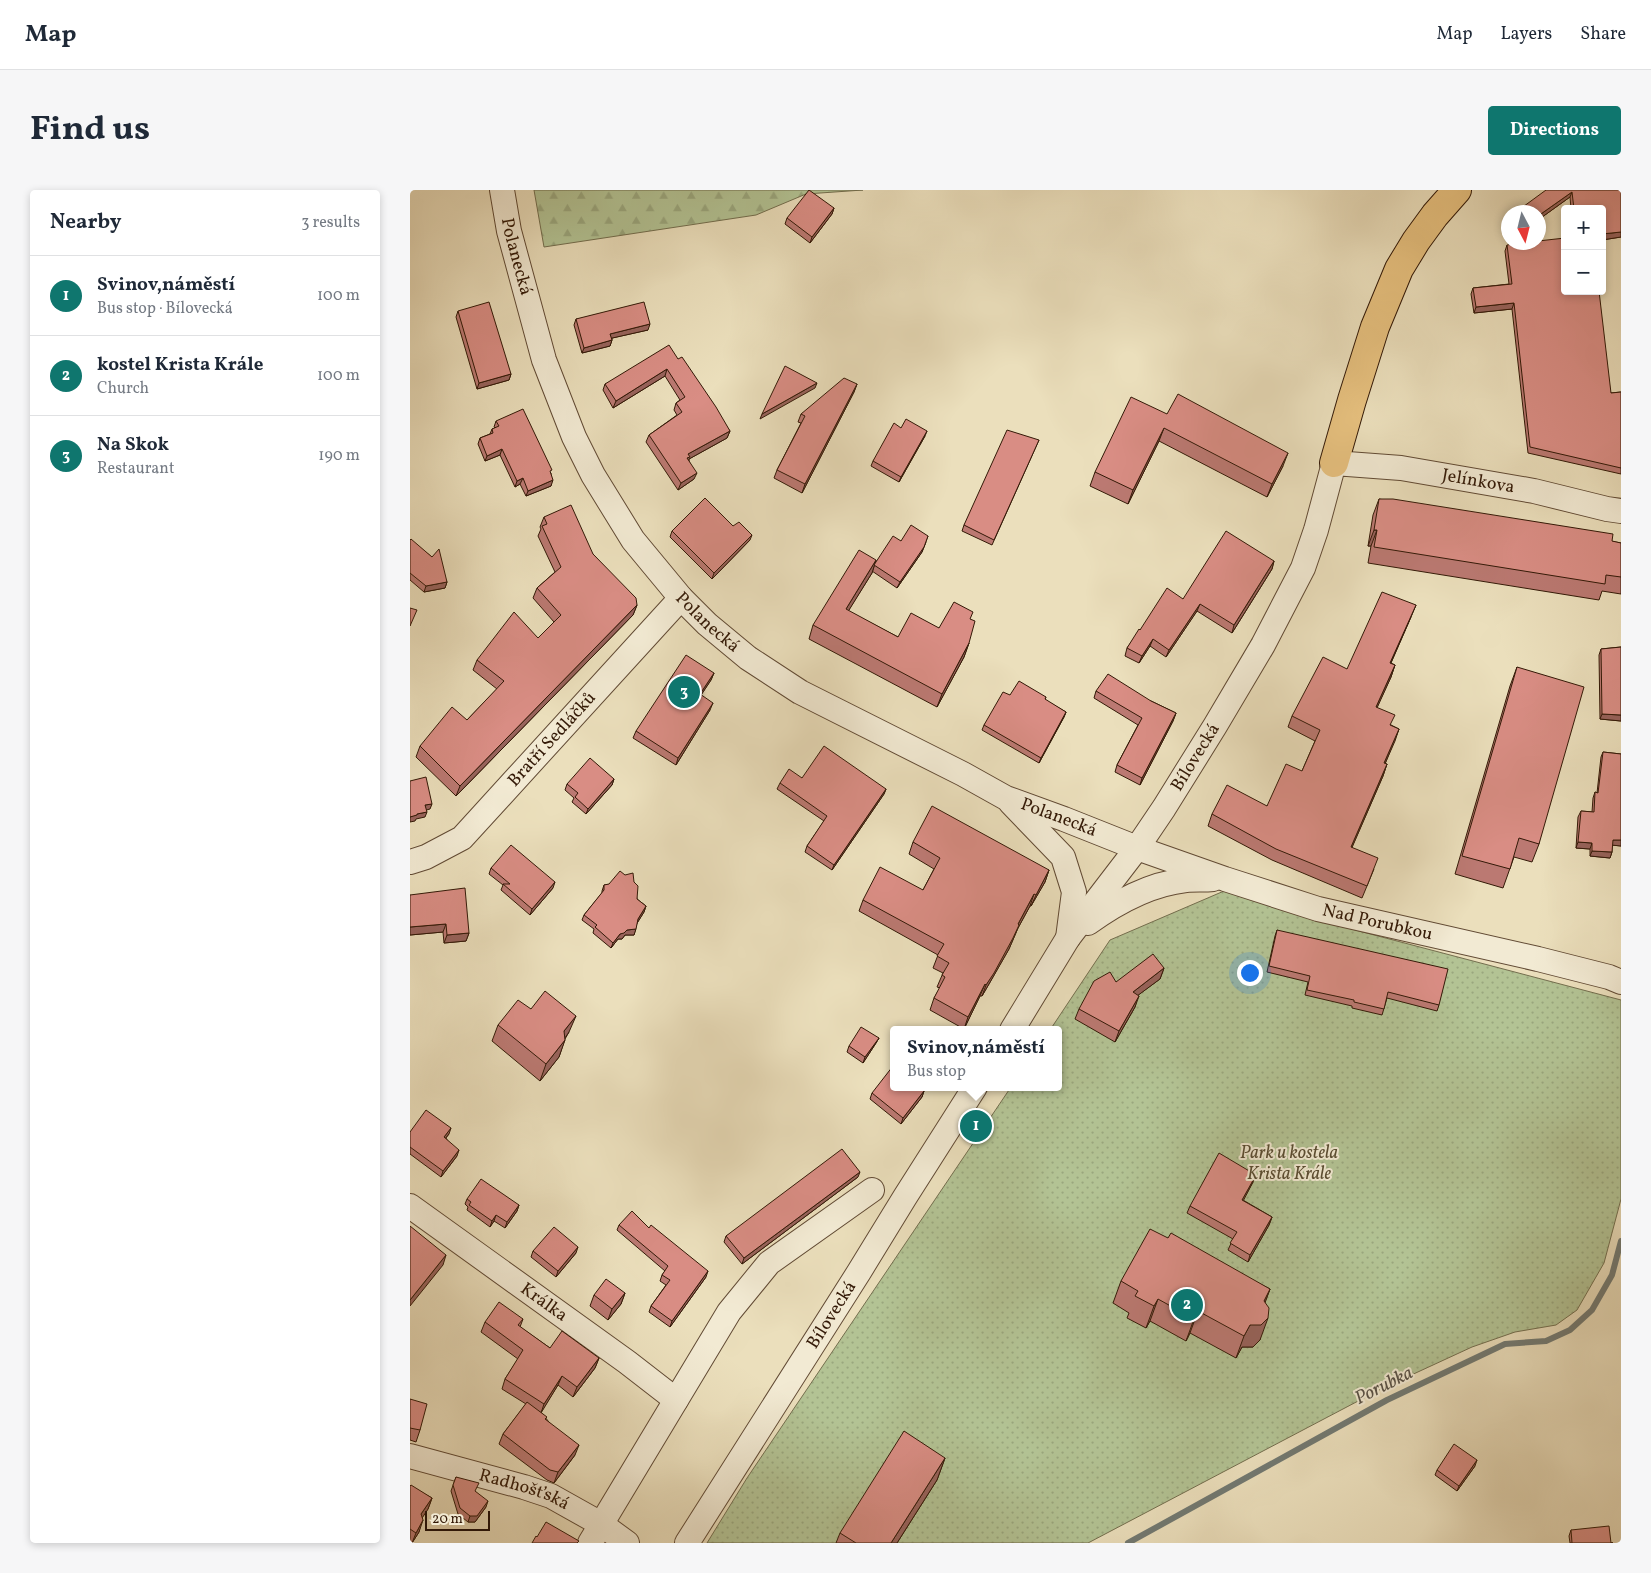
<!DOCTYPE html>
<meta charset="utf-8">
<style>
body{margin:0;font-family:Vollkorn,serif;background:#f6f6f7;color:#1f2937}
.controls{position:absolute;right:15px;top:15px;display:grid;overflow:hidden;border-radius:5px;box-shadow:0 2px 8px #0003}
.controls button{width:45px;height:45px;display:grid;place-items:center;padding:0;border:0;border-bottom:1px solid #e0e1e3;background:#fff;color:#1f2937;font:25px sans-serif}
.compass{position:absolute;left:1091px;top:15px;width:45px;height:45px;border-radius:50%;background:#fff;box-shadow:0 2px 8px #0003;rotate:173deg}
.scale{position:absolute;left:15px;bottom:12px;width:65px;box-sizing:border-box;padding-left:5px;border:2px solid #331907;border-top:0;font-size:14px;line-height:18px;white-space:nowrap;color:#331907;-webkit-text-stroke:4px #f2ead3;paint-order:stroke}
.you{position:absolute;left:839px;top:782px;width:18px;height:18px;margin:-12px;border:4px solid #fff;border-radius:50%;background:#1a73e8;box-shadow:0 0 0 8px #1a73e833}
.badge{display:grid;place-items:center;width:32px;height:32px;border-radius:50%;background:#0f766e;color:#fff;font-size:16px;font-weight:700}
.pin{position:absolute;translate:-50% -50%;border:2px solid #fff;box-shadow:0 1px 5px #0006}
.popup{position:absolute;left:480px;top:836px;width:172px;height:65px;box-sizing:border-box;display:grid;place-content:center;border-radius:5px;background:#fff;filter:drop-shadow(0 1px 4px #0005);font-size:16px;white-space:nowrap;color:#747a83}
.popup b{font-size:19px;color:#1f2937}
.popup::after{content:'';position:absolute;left:50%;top:100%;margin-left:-10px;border:10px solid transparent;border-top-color:#fff}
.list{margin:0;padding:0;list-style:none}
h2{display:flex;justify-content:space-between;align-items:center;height:65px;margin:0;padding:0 20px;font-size:21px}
h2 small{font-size:16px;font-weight:400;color:#747a83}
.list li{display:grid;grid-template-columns:32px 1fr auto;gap:15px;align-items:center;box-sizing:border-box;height:80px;padding:0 20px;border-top:1px solid #e0e1e3}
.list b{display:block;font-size:19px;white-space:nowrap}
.list p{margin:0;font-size:16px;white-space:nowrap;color:#747a83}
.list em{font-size:16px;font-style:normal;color:#747a83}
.map{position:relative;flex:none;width:1211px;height:1353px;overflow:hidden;border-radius:5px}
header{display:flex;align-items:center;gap:30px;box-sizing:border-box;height:70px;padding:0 25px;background:#fff;border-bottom:1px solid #e0e1e3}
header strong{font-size:24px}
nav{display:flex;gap:28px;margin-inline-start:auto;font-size:18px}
.intro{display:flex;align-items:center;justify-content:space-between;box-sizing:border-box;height:120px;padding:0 30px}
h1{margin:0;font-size:35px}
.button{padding:12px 22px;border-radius:5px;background:#0f766e;color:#fff;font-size:18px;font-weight:700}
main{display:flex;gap:30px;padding:0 30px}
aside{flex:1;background:#fff;border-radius:5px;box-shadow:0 2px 8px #0003}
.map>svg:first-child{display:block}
</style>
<header>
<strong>Map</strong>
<nav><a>Map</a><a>Layers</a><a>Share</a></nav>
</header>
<div class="intro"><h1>Find us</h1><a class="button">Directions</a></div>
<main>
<aside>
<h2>Nearby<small>3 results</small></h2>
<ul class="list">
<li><span class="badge">1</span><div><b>Svinov,náměstí</b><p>Bus stop · Bílovecká</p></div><em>100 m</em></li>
<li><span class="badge">2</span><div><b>kostel Krista Krále</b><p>Church</p></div><em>100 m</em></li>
<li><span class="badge">3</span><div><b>Na Skok</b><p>Restaurant</p></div><em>190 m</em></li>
</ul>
</aside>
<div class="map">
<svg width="1211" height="1353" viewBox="0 0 1211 1353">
<defs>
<pattern id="forest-firs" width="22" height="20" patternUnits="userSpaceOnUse" patternTransform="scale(1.25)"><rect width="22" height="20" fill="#b3c394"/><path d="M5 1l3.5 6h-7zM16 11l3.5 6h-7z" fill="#9aa77e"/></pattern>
<pattern id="park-dots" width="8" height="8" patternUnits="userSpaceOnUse" patternTransform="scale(1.25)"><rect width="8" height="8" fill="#b3c394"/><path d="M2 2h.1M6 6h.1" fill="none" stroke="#9aa77e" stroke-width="1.8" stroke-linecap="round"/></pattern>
</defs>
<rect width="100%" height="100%" fill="#ebdfbc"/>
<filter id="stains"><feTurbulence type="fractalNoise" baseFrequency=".004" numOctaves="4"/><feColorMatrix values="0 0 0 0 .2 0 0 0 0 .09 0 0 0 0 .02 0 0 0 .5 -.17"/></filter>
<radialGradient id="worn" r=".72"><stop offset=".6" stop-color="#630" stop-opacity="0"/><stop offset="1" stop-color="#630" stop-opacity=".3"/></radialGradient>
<path fill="url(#forest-firs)" stroke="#736e4e" d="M124,0H453L396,4L346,25L134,57Z"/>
<path fill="url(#park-dots)" stroke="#736e4e" d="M814,701L911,731L1211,810V1009L1194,1073L1167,1120L1146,1135L1105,1142L1062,1157L971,1199L678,1353H297L337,1288L601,897H648V840H640L700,750Z"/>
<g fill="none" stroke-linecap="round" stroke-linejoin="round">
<path stroke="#727a73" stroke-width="6" d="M718,1353L977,1210L1095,1154L1136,1151L1160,1140L1182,1120L1202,1085L1211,1051"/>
<g stroke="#614a34" stroke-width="26">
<g id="minor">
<path id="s1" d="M92,0L99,41L134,170L164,247L183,285L223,350L271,408L297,434L338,468L390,502L553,584L596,608L654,629L727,658L815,689L908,719L1128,769L1199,787L1211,792"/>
<path d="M601,613L653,667L664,702L658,748"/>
<path id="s2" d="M0,672L16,667L52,648L271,408"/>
<path d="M678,733C707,712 739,694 776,690C785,689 794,690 803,689"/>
<path id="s3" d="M602,840L658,748L727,658L754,618L805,536L853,455L893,378L906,340L924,273L991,278L1124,301L1197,319L1211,321"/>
<path id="s4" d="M0,1016L217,1172L266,1210"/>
<path id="s5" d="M0,1266L114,1297L141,1306L191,1334L217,1353"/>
<path d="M180,1353L319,1122L359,1073L462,1000"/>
<path id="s6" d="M277,1353L449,1082L495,1007L565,897"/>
</g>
</g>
<g stroke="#331907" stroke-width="30">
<path id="highway" d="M924,273L942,210L965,137L989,79L1006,51L1025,25L1047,0"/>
</g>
<use href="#minor" stroke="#f2ead3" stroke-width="24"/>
<use href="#highway" stroke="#e6c07e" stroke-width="28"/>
</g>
<path fill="#bb7972" stroke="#331907" d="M1136,0H1211V47L1192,50V19H1161L1160,7L1128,30V22Z
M424,18L422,24L400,53L375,34L377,28Z
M1097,55L1201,203L1211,202V284L1118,263L1102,119L1064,123L1061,104L1063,98L1099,94L1095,61Z
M48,121L101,184L99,190L67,199L46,127Z
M166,129L238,140L202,148V150L200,156L172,163L164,135Z
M268,169L320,241L317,248L279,269V270L284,289L268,300L236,252L239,245L267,225L264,220L266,213L270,210L255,186L203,218L193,200L195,194Z
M447,194L444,202L392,303L364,288L367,280L391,233L388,232L391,224Z
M757,224L873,276L857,307L749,251L718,314L680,296L685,282Z
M86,231L141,283V296L116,306L110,294L105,297L90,265L75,271L68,254L70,248L80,244L82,239L85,238L84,237Z
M491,238L515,246L489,292L461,276L463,271Z
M629,250L582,355L552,341L554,335Z
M969,309L1211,353V404L1192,401L1189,410L958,373L961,356H958L963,325Z
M134,327L183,364L227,415L223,425L46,606L6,567L10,556L57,530L87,499L63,480L67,470L128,448L144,432L123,408L127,398L145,382L128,346L131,339L130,337Z
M262,341L340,350L302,389L260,347Z
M0,350L22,367L37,392L35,398L14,402L0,390Z
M491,351L516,352L512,362L487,398L462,381L464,375Z
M466,370L462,383L438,421L488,447L529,438L559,453L554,467L527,517L399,449L403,435Z
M864,371L862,379L822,443L787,421L756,467L740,456L729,473L715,466L717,458L730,440L773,409Z
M1001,427L981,473L985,475L981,487L967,517L981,535L989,539L975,574H977L973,586L942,657L964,679L952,708L862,670L798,636L802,624L857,616L892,581L905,551L878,537L882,526L937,479Z
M1211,457V531L1190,529L1189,465L1191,459Z
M1107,477L1129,654L1122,672L1104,667L1093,698L1045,684L1100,496Z
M304,483L301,490L291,505L300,520L266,575L223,548L226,541Z
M686,501L741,511L766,523L763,531L730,595L705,582L707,575L728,535L684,508Z
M600,505L636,507L635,510L656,522L654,527L629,573L572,540L574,535Z
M1193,562L1211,564V656L1202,655V662L1200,668L1180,666V659L1166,658L1168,627L1171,621L1182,622L1183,608L1185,602L1187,603L1191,567Z
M392,588L476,599L474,604L422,680L395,662L397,656L414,631L367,599L370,593Z
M204,589L202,595L176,624L162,612L164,608L155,600L157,594Z
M503,652L639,680L635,692L621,716H620L608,738L599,759L579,794L572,806H570L554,839L520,820L524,808L530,798L527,797L533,783L523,778L528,765L449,721L453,710L513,700L524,679L499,664Z
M81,678L143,698L120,725L91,700L93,695L79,684Z
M224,692L227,709L236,716L234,722L227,733L224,745H215L212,749H208L201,758L183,743L184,739L172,730L174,725L192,703V701L194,695Z
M0,705L59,743L56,751L34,753L33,742L0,745Z
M867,740L1029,815L1027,821L977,808L972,825L942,818V816L895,805L898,792L857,782L865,746Z
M754,778L750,789L728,805L725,817L705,852L665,829L669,819L706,792Z
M121,819L159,842L155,849L149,867L130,891L82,851L88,835Z
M469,848L466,853L453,873L437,862L439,856Z
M514,901L512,907L491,934L460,909L462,903Z
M0,942L39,944L36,948L47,966L31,987L0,964Z
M448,987L332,1074L314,1052L316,1046Z
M843,992L833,1010L862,1027L859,1035L838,1072L818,1060L823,1049L777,1023L780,1016Z
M57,1009L109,1015L107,1021L95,1038L84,1031L80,1037L57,1020L58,1017L55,1014Z
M209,1035L239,1038L296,1087L260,1137L239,1122L241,1116L256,1095L250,1091L252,1085L255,1081L207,1040Z
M758,1048L860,1099L855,1112L850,1150L843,1157H832L826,1168L780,1143L776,1151L740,1131L736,1138L717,1128L719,1123L703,1113L711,1091Z
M123,1061L166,1063L146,1087L121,1067Z
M215,1103L211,1114L198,1130L180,1116L184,1105Z
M113,1129L110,1137L140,1158L189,1168L185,1178L163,1207L148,1195L131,1222L165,1265L144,1293L137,1290L89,1254L93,1244L116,1214L92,1199L95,1189L108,1169L71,1142L75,1132Z
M0,1209L10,1240L6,1252L0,1250Z
M535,1268L527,1290L487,1353H426L430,1343Z
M1065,1276L1047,1301L1025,1285L1027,1280Z
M46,1287L65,1301L76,1317L65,1332H58L48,1324L41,1301Z
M0,1296L22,1308L18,1319L12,1327L9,1342L2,1353H0Z
M1161,1340L1201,1353H1203H1160L1159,1346Z"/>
<path fill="#98635c" stroke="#331907" d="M1162,2L1160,7L1128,30V26Z
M424,18L422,24L400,53L402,47Z
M1211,42V47L1192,50V44Z
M1104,113L1102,119L1064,123L1066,117Z
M240,134L238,140L198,149L200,144Z
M202,150L200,156L172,163L174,158Z
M257,179L255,186L203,218L206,211Z
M101,184L99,190L67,199L69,193Z
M407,193L405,198L350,229L352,224Z
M447,194L444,202L392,303L395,294Z
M754,238L749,251L718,314L723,300Z
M320,241L317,248L279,269L277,274L278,264Z
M517,241L515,246L489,292L491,287Z
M92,259L90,265L75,271L77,266Z
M878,263L873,276L857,307L862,294Z
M287,283L284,289L268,300L271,293Z
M113,288L110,294L105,297L107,291Z
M143,290L141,296L116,306L118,301Z
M964,340H967L961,356H958Z
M342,345L340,350L302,389L304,383Z
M518,346L512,362L487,398L490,392Z
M466,370L462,383L431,433L436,419Z
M864,371L862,379L822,443L824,435Z
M37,392L35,398L14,402L16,396Z
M790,414L787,421L756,467L759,460Z
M227,415L223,425L46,606L50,596Z
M1006,415L1001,427L976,484L980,473Z
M743,449L740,456L729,473L732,466Z
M559,453L554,467L527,517L532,504Z
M985,475L981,487L962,529L966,517Z
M304,483L301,490L287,511L290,504Z
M303,513L300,520L266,575L268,568Z
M656,522L654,527L629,573L631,568Z
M766,523L763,531L730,595L732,588Z
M1192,524L1211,525V531L1190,529Z
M989,539L985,551L970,585L974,573Z
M977,574L973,586L937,669L941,657Z
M204,589L202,595L176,624L178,619Z
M476,599L474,604L422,680L424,675Z
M22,614L20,619L13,621L15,615Z
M17,622L15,627L6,629L5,631L0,632V627L7,624Z
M1203,650H1211V656L1201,655Z
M1168,652L1182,653L1180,659L1166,658Z
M1182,661L1202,662L1200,668L1180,666Z
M639,680L635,692L621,716L626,705Z
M145,692L143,698L120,725L122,719Z
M624,704L620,716L608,738L599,759L579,794L572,806L576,795Z
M236,716L234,722L226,735L228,729Z
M36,734L33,742L0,745V737Z
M226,739L224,745H215L212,749H208L201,758L203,753L210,744L217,740Z
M59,743L56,751L34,753L37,745Z
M754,778L750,789L719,812L723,802Z
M575,794L570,806L554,839L558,827Z
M729,806L725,817L705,852L709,841Z
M166,826L159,842L148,858L154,841Z
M469,848L466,853L453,873L455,867Z
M155,850L149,867L130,891L136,874Z
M514,901L512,907L491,934L493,928Z
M41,938L39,944L32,952L34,947Z
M49,960L47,966L31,987L33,981Z
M450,982L448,987L332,1074L334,1068Z
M846,985L843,992L830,1017L832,1010Z
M109,1015L107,1021L95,1038L97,1032Z
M86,1025L84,1031L80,1037L82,1031Z
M862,1027L859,1035L838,1072L840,1065Z
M168,1057L166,1063L146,1087L148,1081Z
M36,1065L33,1075L0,1116V1110Z
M298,1081L296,1087L260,1137L262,1131Z
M860,1099L852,1121L854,1111Z
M215,1103L211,1114L198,1130L202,1119Z
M748,1109L740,1131L736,1138L744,1116Z
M788,1121L780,1143L776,1151L784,1129Z
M858,1128L850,1150L843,1157H832L826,1168L834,1146L840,1135Z
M189,1168L185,1178L163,1207L167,1197Z
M152,1186L148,1195L131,1223L134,1214Z
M169,1255L165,1265L144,1293L148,1282Z
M535,1268L527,1290L487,1353H481Z
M1067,1270L1065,1276L1047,1301L1049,1296Z
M22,1308L18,1319L7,1336L11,1324Z
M78,1311L76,1317L65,1332H58L60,1326Z
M13,1330L9,1342L2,1353L6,1343Z"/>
<path fill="#d98d84" stroke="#331907" d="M399,0L424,18L402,47L377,28Z
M1136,0H1211V42L1192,44V19H1164L1162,2L1128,26V22H1106Z
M1155,48V101H1189L1201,203L1211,202V278L1120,257L1104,113L1066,117L1063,98L1102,94L1097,55L1118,52H1128V51Z
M79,112L101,184L69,193L48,121Z
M234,112L240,134L200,144L202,150L174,158L166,129Z
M259,155L268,169L272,167L306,217L320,241L278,264L280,267L277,268L287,283L271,293L239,245L272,222L266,213L275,207L257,179L206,211L195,194Z
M375,176L407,193L352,224Z
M434,188L447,194L395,294L367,280L395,226L391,224Z
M768,204L878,263L862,294L754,238L723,300L685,282L721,207L757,224Z
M113,219L142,280L140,281L143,290L118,301L113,288L107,291L92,259L77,266L70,248L83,243L82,239L89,236L86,231Z
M496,229L517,241L491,287L463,271L484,233L491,238Z
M597,240L629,250L584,350L554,335Z
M295,308L323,336L329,332L342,345L304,383L262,341Z
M969,309H983L1203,344L1202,351L1211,353V387L1196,385L1195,394L964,357L967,340H964Z
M161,315L183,364L226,408L227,415L50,596L10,556L42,517L57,530L94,491L67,470L104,422L128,448L151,425L127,398L151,377L132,336L137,334L134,327Z
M501,335L518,346L514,357L490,392L464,375L483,346L491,351Z
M816,341L864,371L824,435L790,414L759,460L743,449L732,466L717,458L729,439L730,440L757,398L773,409Z
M1,349L22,367L29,359L37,392L16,396L0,383V350Z
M449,360L466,370L436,419L488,447L501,423L529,438L544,412L563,422L560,429L565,431L559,453L532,504L403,435Z
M972,402L1006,415L980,473L985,475L966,517L985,525L980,535L989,539L974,573L977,574L941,657L968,668L957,696L866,659L802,624L817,595L857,616L876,574L892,581L910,540L882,526L913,467L937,479Z
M0,418L7,420L0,436Z
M1211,457V525L1192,524L1191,459Z
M276,465L304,483L290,504L303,513L268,568L226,541Z
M1107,477L1174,497L1129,654L1109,648L1100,679L1052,666Z
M698,484L741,511L766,523L732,588L707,575L732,528L686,501Z
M609,491L636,507L635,509L656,522L631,568L574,535L593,502L600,505Z
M414,556L476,599L424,675L397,656L417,626L370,593L379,579L392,588Z
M1193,562L1211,564V650H1203L1202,662L1182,661V653L1168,652L1171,621L1184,622L1185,602L1188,603Z
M180,568L204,589L178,619L165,607L168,603L157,594Z
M16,587L22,614L15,615L17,622L7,624V625L0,627V591Z
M522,616L639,680L626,705L624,704L608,734L609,735L603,748L584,783L576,795L575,794L558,827L524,808L535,787L532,785L539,773L527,766L534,754L453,710L470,677L513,700L530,668L503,652Z
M101,655L145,692L122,719L93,694H100L81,678Z
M210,681L215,685L223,683L224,692L228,696L227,709L236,716L228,729L226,739L217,740L214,743L210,744L203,753L185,737L187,735L174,725L194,700V695L199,694Z
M55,698L59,743L37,745L36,734L0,737V705Z
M867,740L1038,779L1029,815L978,802L974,819L944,812V810L897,800L900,786L859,776Z
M743,764L754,778L723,802L729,806L709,841L669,819L684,791L700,782L706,792Z
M135,801L166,826L154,841L155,850L136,874L88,835L108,810L121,819Z
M451,837L469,848L455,867L439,856Z
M483,876L484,897H509L514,901L493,928L462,903Z
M16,920L41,938L34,947L49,960L33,981L0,957V942Z
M432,959L450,982L334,1068L316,1046Z
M809,963L846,985L832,1010L862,1027L840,1065L820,1053L827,1042L780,1016Z
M71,989L109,1015L97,1032L86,1025L82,1031L59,1015L61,1012L57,1009Z
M222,1021L239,1038L241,1035L298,1081L262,1131L241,1116L260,1090L252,1085L258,1076L209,1035Z
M0,1036L36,1065L0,1110Z
M144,1037L168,1057L148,1081L123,1061Z
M740,1039L758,1048L761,1043L860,1099L854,1111L859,1118L858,1128L851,1135H840L834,1146L788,1121L784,1129L748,1109L744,1116L725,1106L728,1101L711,1091Z
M196,1089L215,1103L202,1119L184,1105Z
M89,1112L113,1129L108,1135L140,1158L152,1141L189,1168L167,1197L152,1186L134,1214L95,1189L113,1160L75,1132Z
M0,1209L17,1214L10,1240L0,1238Z
M117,1212L137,1227L135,1229L169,1255L148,1282L140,1280L93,1244Z
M494,1241L535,1268L481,1353H446L430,1343Z
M1044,1254L1067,1270L1049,1296L1027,1280Z
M46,1287L69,1293L65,1301L78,1311L67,1326H60L50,1318L43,1295Z
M1,1295L22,1308L11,1324L13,1330L6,1343L0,1339V1296Z
M136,1332L169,1351L167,1353H122L126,1346L127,1347Z
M1199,1336L1201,1353H1203H1162L1161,1340Z"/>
<g text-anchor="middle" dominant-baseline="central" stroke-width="4" stroke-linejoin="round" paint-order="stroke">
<g font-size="18" fill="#331907" stroke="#f2ead3">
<text stroke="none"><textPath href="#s1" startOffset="68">Polanecká</textPath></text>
<text stroke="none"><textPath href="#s3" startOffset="802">Jelínkova</textPath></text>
<text stroke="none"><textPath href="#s1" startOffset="488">Polanecká</textPath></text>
<text stroke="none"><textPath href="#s2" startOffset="191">Bratří Sedláčků</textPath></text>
<text stroke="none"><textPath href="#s3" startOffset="329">Bílovecká</textPath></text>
<text stroke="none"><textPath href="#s1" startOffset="892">Polanecká</textPath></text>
<text stroke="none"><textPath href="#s1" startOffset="1228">Nad Porubkou</textPath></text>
<text stroke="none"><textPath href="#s4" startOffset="165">Králka</textPath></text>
<text stroke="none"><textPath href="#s6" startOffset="270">Bílovecká</textPath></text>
<text stroke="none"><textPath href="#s5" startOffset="119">Radhošťská</textPath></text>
</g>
<g font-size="18" font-style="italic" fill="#594c31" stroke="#f2ead3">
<text x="879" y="963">Park u kostela<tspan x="879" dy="21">Krista Krále</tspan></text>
</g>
<g font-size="19" font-style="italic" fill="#585146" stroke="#f2ead3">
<text transform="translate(974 1196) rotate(-27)">Porubka</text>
</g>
</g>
<rect width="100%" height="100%" filter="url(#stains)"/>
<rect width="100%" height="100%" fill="url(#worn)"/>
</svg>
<div class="controls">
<button>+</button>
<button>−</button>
</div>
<svg class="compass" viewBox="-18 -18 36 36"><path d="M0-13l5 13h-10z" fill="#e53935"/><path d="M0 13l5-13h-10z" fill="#747a83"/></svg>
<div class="scale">20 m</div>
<div class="you"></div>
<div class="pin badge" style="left:566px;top:936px">1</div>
<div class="popup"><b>Svinov,náměstí</b>Bus stop</div>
<div class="pin badge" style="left:777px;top:1115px">2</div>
<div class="pin badge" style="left:274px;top:502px">3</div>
</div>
</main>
